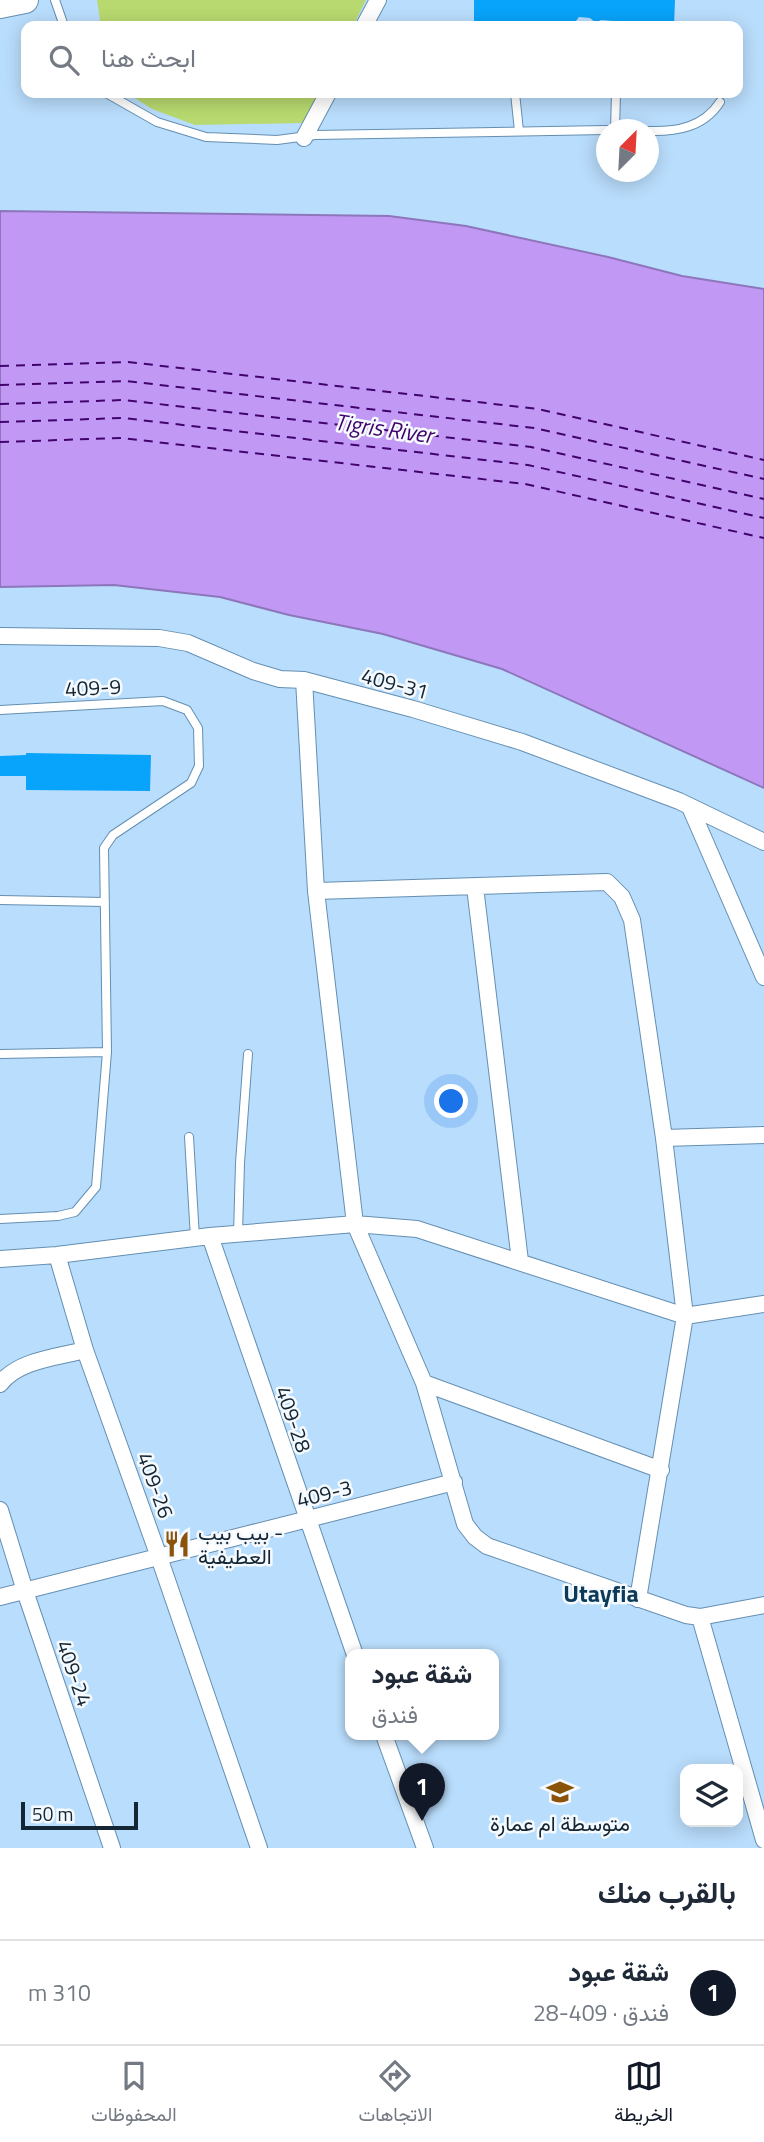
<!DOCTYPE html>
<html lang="ar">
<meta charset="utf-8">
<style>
body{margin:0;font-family:"Titillium Web",Vazirmatn,sans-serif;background:#f6f6f7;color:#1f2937;direction:rtl}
.controls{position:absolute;right:21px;bottom:21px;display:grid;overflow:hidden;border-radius:14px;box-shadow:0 4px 18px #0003}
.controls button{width:63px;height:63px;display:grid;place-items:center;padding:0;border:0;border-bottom:2px solid #e0e1e3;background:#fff;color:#1f2937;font:35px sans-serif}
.compass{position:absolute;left:596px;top:119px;width:63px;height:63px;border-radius:50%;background:#fff;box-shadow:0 4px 18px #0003;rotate:24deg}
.scale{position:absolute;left:21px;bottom:18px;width:117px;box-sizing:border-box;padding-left:7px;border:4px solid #142533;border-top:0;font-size:19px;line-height:24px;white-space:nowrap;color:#142533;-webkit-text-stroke:5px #f5fafe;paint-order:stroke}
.you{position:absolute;left:452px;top:1102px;width:24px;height:24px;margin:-18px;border:5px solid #fff;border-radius:50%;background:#1a73e8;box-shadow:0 0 0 10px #1a73e833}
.badge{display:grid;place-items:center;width:46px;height:46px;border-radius:50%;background:#111827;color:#fff;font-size:23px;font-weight:700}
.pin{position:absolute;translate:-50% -58px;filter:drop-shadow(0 2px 4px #0008)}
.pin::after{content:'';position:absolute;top:37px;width:24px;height:21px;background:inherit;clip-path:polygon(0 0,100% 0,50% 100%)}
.popup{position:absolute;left:345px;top:1649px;width:154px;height:91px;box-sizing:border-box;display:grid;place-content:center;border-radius:14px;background:#fff;filter:drop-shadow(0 2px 5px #0005);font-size:23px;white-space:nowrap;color:#747a83}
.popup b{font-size:26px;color:#1f2937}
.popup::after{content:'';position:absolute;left:50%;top:100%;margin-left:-14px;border:14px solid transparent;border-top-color:#fff}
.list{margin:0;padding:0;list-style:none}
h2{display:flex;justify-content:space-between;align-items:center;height:91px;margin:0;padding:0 28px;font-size:30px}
h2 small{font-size:23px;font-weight:400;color:#747a83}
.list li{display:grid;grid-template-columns:46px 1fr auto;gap:21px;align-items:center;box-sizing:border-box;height:105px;padding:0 28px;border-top:2px solid #e0e1e3}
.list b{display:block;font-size:26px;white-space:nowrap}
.list p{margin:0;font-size:23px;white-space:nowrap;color:#747a83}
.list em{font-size:23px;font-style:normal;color:#747a83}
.icon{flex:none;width:38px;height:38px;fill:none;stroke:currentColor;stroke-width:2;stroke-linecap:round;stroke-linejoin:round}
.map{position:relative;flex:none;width:764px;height:1848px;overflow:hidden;direction:ltr}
.search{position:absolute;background:#fff;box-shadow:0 4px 18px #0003;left:21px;right:21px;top:21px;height:77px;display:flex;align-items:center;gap:18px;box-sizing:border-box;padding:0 24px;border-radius:14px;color:#747a83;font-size:26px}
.sheet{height:196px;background:#fff}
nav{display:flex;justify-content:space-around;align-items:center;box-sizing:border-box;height:98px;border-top:2px solid #e0e1e3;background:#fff;font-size:19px;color:#747a83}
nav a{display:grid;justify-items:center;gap:4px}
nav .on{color:#111827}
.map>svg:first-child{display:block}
</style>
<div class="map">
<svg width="764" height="1848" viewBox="0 0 764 1848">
<rect width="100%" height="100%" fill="#b9ddfc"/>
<path fill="#b8d96f" d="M97,0H366L353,26H101Z
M127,93H319L303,123L195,125L152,109Z"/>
<path fill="#c199f5" stroke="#8d76bb" stroke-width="2" d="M0,211L389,216L466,226L608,257L682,276L764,289V788L502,669L383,634L289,615L220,597L114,585L0,587Z"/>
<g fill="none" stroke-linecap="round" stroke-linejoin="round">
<path stroke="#42036f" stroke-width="2" stroke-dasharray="9 7" stroke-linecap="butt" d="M0,366L128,362L538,409L764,460
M0,385L126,381L534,428L764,479
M0,404L124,400L531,447L764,499
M0,422L123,418L528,465L764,518
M0,442L121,438L525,484L764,538"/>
</g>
<path fill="#08a3fa" d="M474,0H675L674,26H626V22L601,20L596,23L590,18L579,17L572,26H474Z
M26,753L151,755L150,791L26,790V776H0V756L26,755Z"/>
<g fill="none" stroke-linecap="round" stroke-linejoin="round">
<g stroke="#648fb2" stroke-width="10">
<path id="service" d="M55,0L64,26
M106,93L157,122L206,137L277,140L315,135L606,130
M515,93L519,131
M615,130L616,93
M648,131C677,132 704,127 720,102
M0,710L163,701L187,710L198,728L199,766L191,783L113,835L104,848L107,1052L96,1187L75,1212L58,1216L0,1219
M0,900L105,902
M0,1054L107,1052
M189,1137L195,1238
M238,1234L240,1163L248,1054"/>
</g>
<g stroke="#648fb2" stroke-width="18">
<path id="minor" d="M364,26L378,0
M304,138L328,93
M0,636L159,638L188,643L253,671L280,679L304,680L413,709L522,742L679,801L764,842
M304,680L316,891L355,1224L424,1383L465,1524L475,1537L487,1546L686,1615L700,1617L764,1605
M690,807L764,977
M475,887L520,1261
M316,891L607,882L622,897L632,920L664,1138L685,1316L638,1599
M664,1138L764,1135
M210,1236L355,1655
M57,1255L85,1350L159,1557L259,1848
M0,1259L57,1255L210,1236L355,1224L417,1229L685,1316L764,1304
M424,1383L661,1470
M0,1384C18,1360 58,1357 85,1350
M0,1510L25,1591L112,1848
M0,1597L454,1482
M700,1617L764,1840
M384,1735L425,1848"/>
</g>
<g stroke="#648fb2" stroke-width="28">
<path id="primary" d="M0,5L25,0"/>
</g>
<use href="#service" stroke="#fff" stroke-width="8"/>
<use href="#minor" stroke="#fff" stroke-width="16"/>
<use href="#primary" stroke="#fff" stroke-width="26"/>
</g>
<defs>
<g id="restaurant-bare" transform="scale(2.1)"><path d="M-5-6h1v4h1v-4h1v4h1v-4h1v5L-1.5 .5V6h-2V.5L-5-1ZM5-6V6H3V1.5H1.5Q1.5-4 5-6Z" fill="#8b520a" stroke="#f5fafe" stroke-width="2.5" paint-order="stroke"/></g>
<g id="school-bare" transform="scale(2.1)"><path d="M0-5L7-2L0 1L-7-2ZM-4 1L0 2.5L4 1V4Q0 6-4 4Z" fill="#8b520a" stroke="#f5fafe" stroke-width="2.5" paint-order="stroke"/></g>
</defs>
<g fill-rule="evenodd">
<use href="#restaurant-bare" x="177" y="1544"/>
<use href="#school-bare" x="560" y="1792"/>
</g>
<g text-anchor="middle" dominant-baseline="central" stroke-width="5" stroke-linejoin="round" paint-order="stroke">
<g font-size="21" fill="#142533" stroke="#f5fafe">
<text transform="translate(395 683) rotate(15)">409-31</text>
<text transform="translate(93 687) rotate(-3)">409-9</text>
<text transform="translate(294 1419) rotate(71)">409-28</text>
<text transform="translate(156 1485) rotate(70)">409-26</text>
<text transform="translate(324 1493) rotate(-14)">409-3</text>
<text transform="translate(75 1673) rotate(71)">409-24</text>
</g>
<g font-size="21" fill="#142533" stroke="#f5fafe" text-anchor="start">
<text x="198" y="1532">بيب بيب -<tspan x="198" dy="24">العطيفية</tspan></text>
<text x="560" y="1823" text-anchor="middle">متوسطة ام عمارة</text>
</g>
<g font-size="23" font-style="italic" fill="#42036f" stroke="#f5fafe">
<text transform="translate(384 428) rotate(8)">Tigris River</text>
</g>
<g font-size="24" font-weight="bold" fill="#0e3a59" stroke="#f5fafe">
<text x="601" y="1593">Utayfia</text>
</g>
</g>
</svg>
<div class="controls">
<button><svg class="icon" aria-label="layers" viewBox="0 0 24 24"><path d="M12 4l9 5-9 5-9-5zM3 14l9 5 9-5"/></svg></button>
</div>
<svg class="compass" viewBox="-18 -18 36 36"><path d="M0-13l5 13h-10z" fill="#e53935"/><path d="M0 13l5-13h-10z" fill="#747a83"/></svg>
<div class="scale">50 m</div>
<div class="you"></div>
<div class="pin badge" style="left:422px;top:1821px">1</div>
<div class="popup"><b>شقة عبود</b>فندق</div>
<div class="search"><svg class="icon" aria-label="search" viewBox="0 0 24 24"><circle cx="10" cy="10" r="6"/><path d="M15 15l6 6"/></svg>ابحث هنا</div>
</div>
<section class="sheet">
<h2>بالقرب منك<small></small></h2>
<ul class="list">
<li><span class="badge">1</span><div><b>شقة عبود</b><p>فندق · 409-28</p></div><em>310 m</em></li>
</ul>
</section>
<nav>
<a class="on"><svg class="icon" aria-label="map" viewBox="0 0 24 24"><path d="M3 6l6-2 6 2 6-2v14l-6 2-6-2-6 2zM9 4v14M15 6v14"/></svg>الخريطة</a>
<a><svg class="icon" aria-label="directions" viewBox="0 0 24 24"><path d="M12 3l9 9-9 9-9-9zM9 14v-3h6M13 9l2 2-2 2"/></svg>الاتجاهات</a>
<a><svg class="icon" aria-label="saved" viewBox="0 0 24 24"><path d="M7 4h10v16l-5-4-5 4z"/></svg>المحفوظات</a>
</nav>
